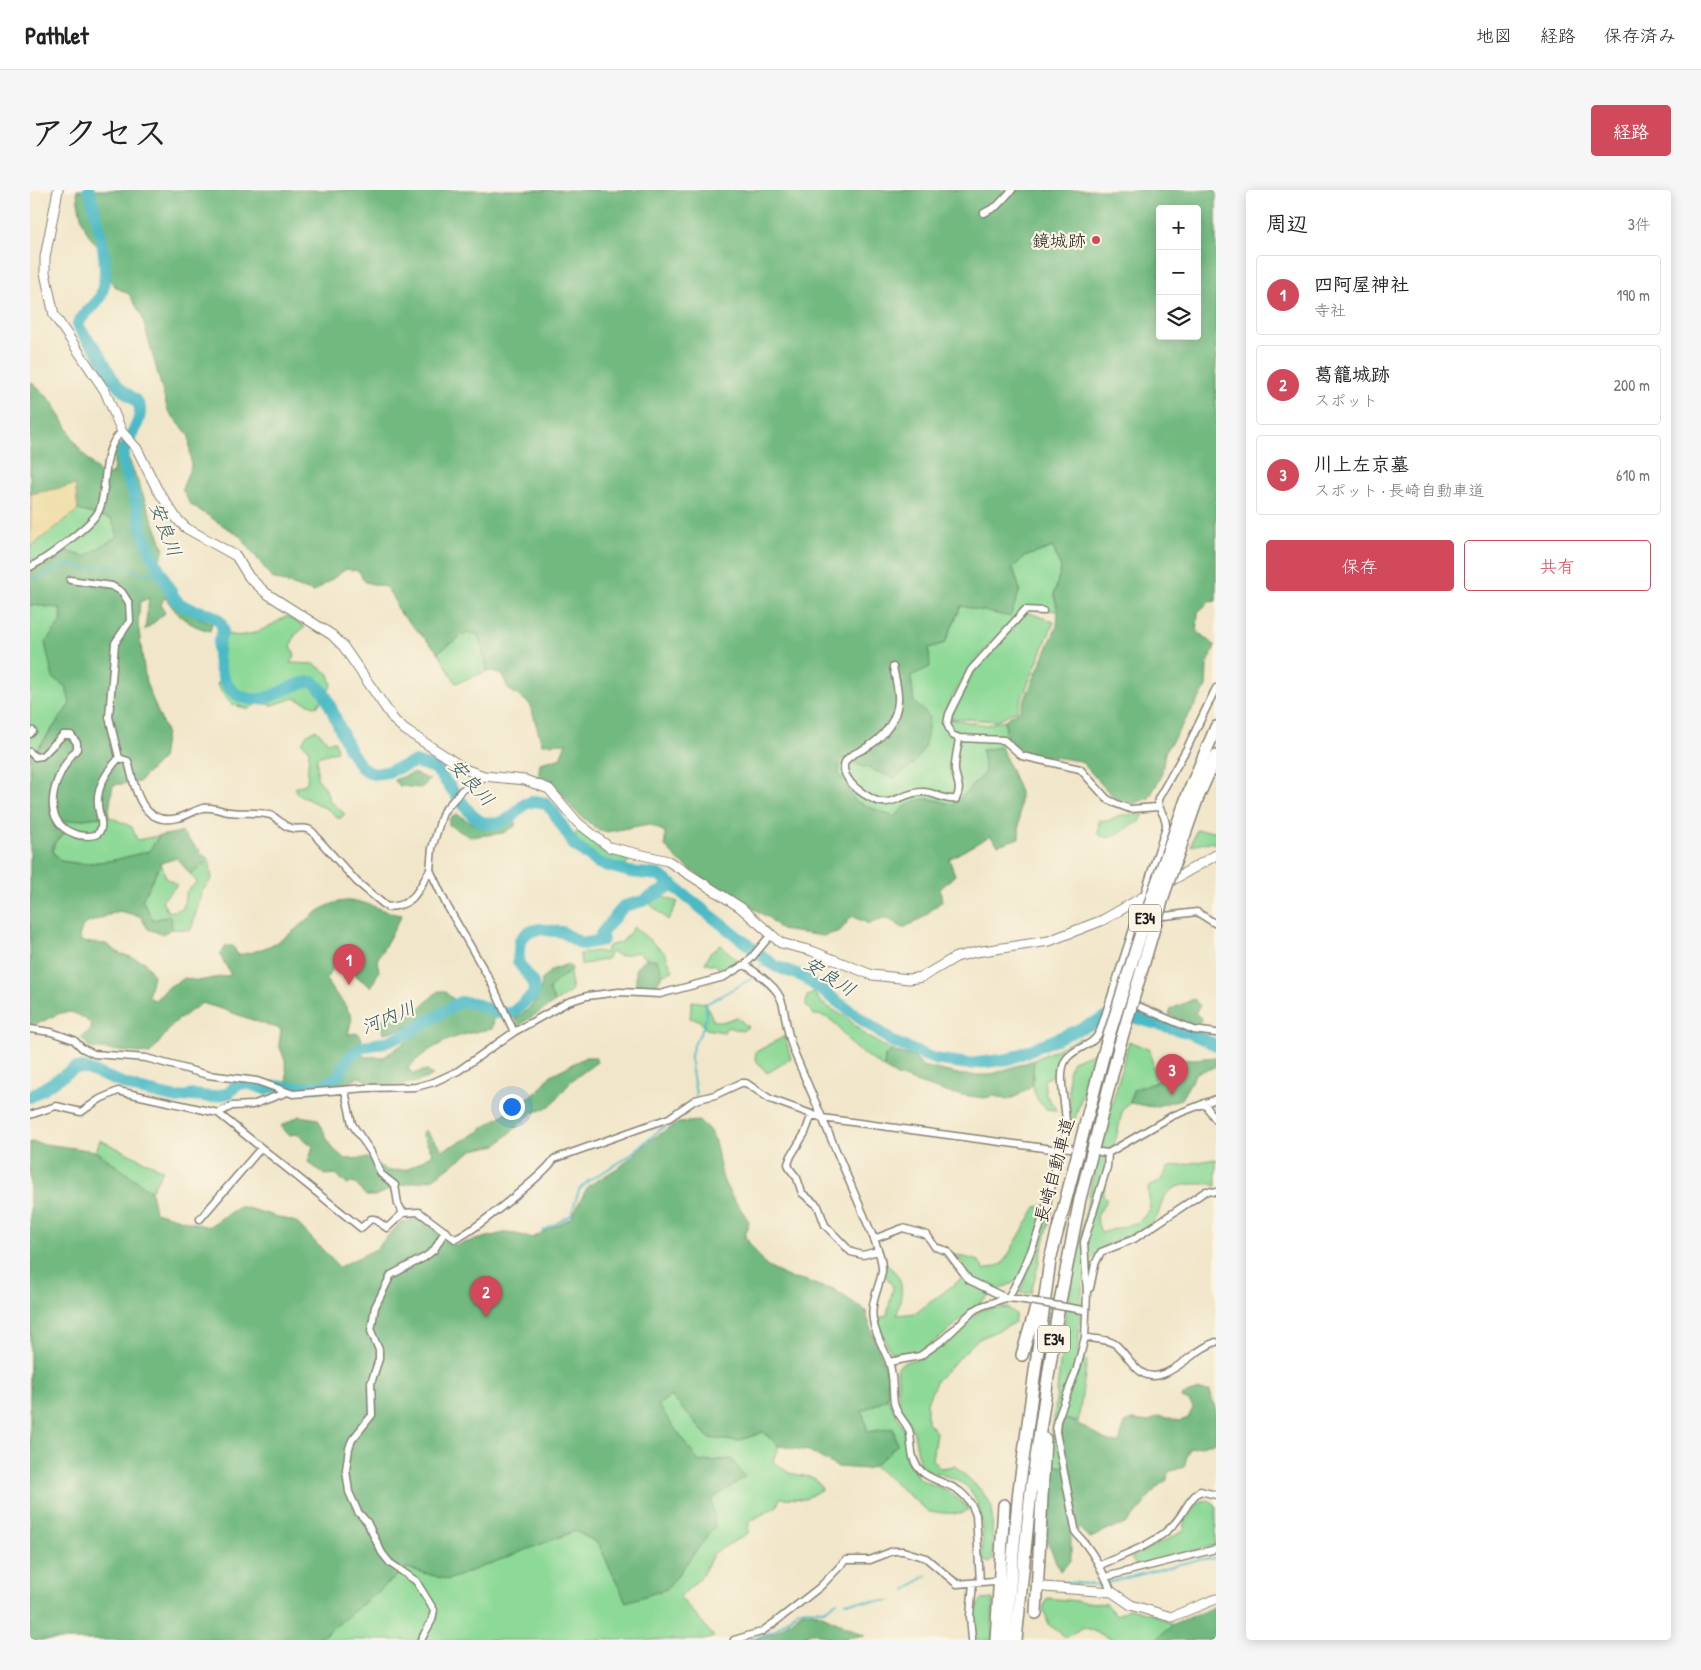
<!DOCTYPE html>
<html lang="ja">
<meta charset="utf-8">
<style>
body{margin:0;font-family:"Patrick Hand","Klee One",sans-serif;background:#f6f6f6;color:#222}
.controls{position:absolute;right:15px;top:15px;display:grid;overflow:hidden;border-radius:5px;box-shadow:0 2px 12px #0003}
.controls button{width:45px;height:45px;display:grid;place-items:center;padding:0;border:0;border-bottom:1px solid #e0e0e0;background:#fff;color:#222;font:25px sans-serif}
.you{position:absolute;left:481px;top:916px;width:18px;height:18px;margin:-12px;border:4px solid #fff;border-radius:50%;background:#1a73e8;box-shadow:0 0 0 8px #1a73e833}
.badge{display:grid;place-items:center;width:32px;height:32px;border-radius:50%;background:#d1495b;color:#fff;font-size:16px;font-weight:700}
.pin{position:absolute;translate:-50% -41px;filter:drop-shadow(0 1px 2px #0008)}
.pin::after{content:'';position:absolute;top:26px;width:18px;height:15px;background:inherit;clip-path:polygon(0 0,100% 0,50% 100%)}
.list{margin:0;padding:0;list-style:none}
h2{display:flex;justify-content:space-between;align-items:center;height:65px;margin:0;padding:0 20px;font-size:21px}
h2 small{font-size:16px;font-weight:400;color:#767676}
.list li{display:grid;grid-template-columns:32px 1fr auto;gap:15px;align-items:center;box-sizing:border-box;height:80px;margin:0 10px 10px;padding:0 10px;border:1px solid #e0e0e0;border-radius:5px}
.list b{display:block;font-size:19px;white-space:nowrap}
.list p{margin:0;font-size:16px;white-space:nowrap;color:#767676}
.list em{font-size:16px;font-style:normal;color:#767676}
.actions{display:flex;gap:10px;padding:15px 20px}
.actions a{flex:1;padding:11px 0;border:1px solid #d1495b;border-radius:5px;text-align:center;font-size:18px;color:#d1495b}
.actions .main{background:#d1495b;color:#fff}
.icon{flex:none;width:28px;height:28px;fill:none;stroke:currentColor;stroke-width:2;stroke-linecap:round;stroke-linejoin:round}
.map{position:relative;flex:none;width:1186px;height:1450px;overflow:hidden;border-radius:5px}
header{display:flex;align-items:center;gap:30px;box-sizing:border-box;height:70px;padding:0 25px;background:#fff;border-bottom:1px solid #e0e0e0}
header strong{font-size:24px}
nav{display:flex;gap:28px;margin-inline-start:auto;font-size:18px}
.intro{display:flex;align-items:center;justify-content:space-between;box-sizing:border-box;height:120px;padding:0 30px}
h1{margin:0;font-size:35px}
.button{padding:12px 22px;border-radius:5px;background:#d1495b;color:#fff;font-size:18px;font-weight:700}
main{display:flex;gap:30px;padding:0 30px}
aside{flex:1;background:#fff;border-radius:5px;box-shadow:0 2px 12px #0003}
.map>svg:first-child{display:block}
</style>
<header>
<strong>Pathlet</strong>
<nav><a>地図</a><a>経路</a><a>保存済み</a></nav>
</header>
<div class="intro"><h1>アクセス</h1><a class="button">経路</a></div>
<main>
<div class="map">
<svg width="1186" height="1450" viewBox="0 0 1186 1450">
<rect width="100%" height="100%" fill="#fcf5e5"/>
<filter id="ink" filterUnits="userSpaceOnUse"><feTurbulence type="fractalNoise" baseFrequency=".02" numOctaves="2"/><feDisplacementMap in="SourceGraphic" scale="10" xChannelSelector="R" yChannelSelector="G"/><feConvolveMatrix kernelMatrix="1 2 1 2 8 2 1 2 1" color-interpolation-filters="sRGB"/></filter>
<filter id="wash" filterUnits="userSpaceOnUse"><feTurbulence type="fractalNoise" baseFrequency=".0096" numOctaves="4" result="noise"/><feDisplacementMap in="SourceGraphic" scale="20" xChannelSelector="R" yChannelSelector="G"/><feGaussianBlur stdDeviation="1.12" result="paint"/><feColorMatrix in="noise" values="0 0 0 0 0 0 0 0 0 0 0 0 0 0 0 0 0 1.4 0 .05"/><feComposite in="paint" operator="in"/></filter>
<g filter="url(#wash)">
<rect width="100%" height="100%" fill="#f1e6c9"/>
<path fill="#8dd997" stroke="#547a5a" d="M48,320L81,329L88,346L55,367L36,361L0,380V357Z
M1023,357L1031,379L1024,404L1028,421L993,418C963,452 928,484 914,528L957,535L975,530L976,548L971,557L952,560L955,582L924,615L899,608L864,627L824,611L809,584L811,568L864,588L884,512L880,486L898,458L915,453L931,416L990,400L983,378L994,367Z
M0,415L30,417L40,514L7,559L0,564Z
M997,422L1024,432L987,520L966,531L920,528L943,482Z
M257,426L275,437L265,445L261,455L265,465L261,473L284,474L299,484L302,495L287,517L264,508L243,515L228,513L218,519L201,514L187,495L195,481L192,452L197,444C219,450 238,437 257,426Z
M436,443L449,444L458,481L426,493L408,462Z
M286,539L298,552L305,551L307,561L287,567V588L295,597L300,611L315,624L309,629L299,620L267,604L265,598L277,593L279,559L272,553L277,544Z
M1114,624L1110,632C1094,636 1085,655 1068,644L1069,630L1078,631L1090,625Z
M78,626L102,637L107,650L129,646L119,661L85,670L52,674L30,671L23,662L30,631Z
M548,640L574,659L600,672L592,676L566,668L544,648Z
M1166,640L1186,641V654L1179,652L1161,656Z
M179,670L182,689L172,701L161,740L142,739L141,726L123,730L112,710L131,673L136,688L147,695L132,711L138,722L153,719L156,702L167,692L160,684Z
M630,706L648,712L638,730L620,714Z
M604,737L635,763L643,781L633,784L627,770L616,768L608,762L590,766L581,762L577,769L551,775L550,764L566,761L575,763L578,756L592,752Z
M691,755L710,773L690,784L687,775L675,773L680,763Z
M540,782L542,801L525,812L518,800L524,790Z
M784,803L793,814L817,828L838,847L862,861L855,866L854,878C845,871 834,865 825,858C812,847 806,824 784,825L776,815L777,806Z
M662,811L676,813L683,830L692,832L707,827L718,837L712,841L697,837L694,842L676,839L669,830L660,828Z
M755,846L761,869L737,883L725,869L726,862Z
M1050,848L1051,853L1033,863L1026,883L1014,890L1016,905L1027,920L1016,919C1000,905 1002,890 1004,870Z
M1099,851L1120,860L1126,892L1103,900L1100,913L1093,918L1073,1005L1077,1009L1066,1028L1071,1043L1109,1032L1120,1019L1118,997L1129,992L1139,977L1186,969V997L1182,994C1164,994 1141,991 1132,1012C1130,1018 1128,1028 1123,1032C1109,1045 1091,1048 1075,1056C1046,1071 1051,1135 1048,1163L1057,1171L1048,1232L1035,1229L1029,1239L1036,1278L1019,1275L1035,1128L1061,994Z
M1065,862L1041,942L1038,882L1043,871Z
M70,950L133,980L121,1001L66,961Z
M1024,1014L1001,1103H990L995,1087L960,1104L911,1147L887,1163H861L845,1130L857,1125L863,1097L854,1083L856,1074C877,1090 872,1102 867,1125L886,1123L939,1083L927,1065L949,1071L954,1080L973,1074L1006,1017Z
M978,1118L986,1124L984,1133L947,1150L907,1190L897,1212V1232L906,1242L902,1270L910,1278L925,1276L952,1301L962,1317L963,1369L960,1373L952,1370C952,1345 956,1302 926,1290C912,1284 904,1284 890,1275L884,1243L869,1215L867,1178L872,1173L895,1166L953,1119Z
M641,1206L679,1248L708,1251L733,1242L749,1256L743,1271L759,1283L784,1288L792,1299L775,1309L750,1308L747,1316L719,1332L718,1343L684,1363L671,1387L650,1407L684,1447L674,1450H288L377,1378L418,1389L545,1341L568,1353L596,1412L682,1309L701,1269L669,1272L627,1215Z
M858,1208L874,1240L876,1268L889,1289L919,1301L939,1319L931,1324L899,1322L844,1276L867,1255L863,1238L838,1242L832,1221Z
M1177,1310L1186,1316V1355L1106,1376L1101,1368L1154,1341V1331L1170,1312Z
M1017,1408L1076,1414L1087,1425L1100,1418L1123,1424L1143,1435L1125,1450H1084L1054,1437L1036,1447L1019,1435L1013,1419Z
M963,1409L962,1450H946L944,1423L951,1410Z"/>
<path fill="#72b980" stroke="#476a4e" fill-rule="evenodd" d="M47,0H1186V411L1179,412L1168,422L1167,441L1185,456L1177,475L1176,498L1135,562L1131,587L1119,608L1102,614L1083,607L1051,571L994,563L976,548L975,530L990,520L1027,436L1028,421L1024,404L1031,379L1023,357L994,367L983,378L990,400L980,427L931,416L915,453L899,458L900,477L881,486L884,512L899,526C897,559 892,570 864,588L811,568L809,584L825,611L864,627C887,604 894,607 924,615L955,582L952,560L971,557L990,602L989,648L968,655L960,646L919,669L925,685L910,699L912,711L892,728L873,738L857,728L839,734L822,726L810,741L793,746L751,740L739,728L673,689L648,670L635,656V642L619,634L576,642L565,638L543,619L523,592L508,589L510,573L530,568L536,553L512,554L500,514L478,499L473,485L458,481L448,444L436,443L408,462L369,422L364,409L356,397L335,392L329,381L316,379L284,402L242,388L211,347L160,314L152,299L161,276L159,245L138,221L112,126L99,104L87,98L81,92L74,61C55,49 48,22 47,0ZM1130,19H1167V146H1130Z
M0,191L23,212L47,256L73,287L83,283L85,256L93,254L134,359L131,367L124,372L149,419L182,433L180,441C157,435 148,426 135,407L131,414L135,423L115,440L119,408L110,412L108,434L116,493L136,542L132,569L109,592L83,595L78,626L31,632L34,644L23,654V662L30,671L52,674L85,670L119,661L129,646L151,642L179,670L160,684L147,668L131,673L112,710L123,730L141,726L142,739L132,744L118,739L110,726L89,721L53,735L49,746L52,752L76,754L89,763L115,772L123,785L118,807L125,810L140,796L155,788L168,791L201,785L190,765L196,756H203L208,765C226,762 243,756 258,745C277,732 292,712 317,711C339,710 351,723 372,725L347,770L349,781L341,797C329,789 321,780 307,776C288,790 301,797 312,811C316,816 319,822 322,828L318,844L328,843L332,849L327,859L335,867H354L383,847L377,837L354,843L350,830L390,818L408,801H414C429,817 446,817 465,826L462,839C427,844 403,853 378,878L383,884L396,880L403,885C384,897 349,899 329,887L314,896L265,901L257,891L256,873L249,855L251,839C224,832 199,820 172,813L145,832L120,864L60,858L51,847L61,840V834C33,809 27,830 0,835V564L8,559L40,514L36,497L23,488L15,453L33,429L30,418L0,415V380L36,361L55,367L88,346L81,329L48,320L44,295L0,305Z
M383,583L400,590L391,598L369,596L364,590Z
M427,624C450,640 458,640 485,630V636L473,643L440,647L419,635V629Z
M616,768L627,770L633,784L624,798H606V778Z
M538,774L542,778C538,787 526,787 519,800L525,812L490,835L484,829C500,819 511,810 512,790L521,780Z
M1164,809L1170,816L1165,823L1172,829L1165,837L1139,825L1141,819Z
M862,861L884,867L892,876L932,885H959L1004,870L1002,895L989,905L977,910L965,906L954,908L919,903L867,886L854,878L855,866Z
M556,867H565L567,872L541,891L520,917L502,923L467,955L443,960L402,989L368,996L345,1006H336L324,992L317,995L306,984L295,985L278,972L283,956L267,944L259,945L251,936L269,926L288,929L301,957L315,969L337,968L358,981L378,979L403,964L392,944L395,940L413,960L440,947L508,901L521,885Z
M1186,867V877L1166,883L1151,909L1123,917L1100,913L1103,900L1126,892L1141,871Z
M668,931C692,943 685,972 695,994C701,1006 711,1019 719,1031L715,1047L736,1076L762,1089L774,1090L795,1098H802L836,1121C841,1151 863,1177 858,1208L832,1221L838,1242L863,1238L867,1255L844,1276L836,1279L807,1277L779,1261L749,1256L733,1242L708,1251L679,1248L641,1206L628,1215L669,1272L701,1269L715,1287L682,1309L685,1336L637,1399L596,1412L568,1353L545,1341L418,1390L377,1378L288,1450H0V952L66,961L121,1001L125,1022L178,1037L210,1016L266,1032L309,1077L346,1059L369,1034L390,1027L425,1055L478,1042L502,1048L541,1028L558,996L591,976L620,950L648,933Z
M1169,1200L1180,1201L1186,1222V1252L1159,1259L1154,1277L1138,1282L1137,1290C1120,1299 1116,1315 1103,1327C1092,1339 1087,1335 1076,1340C1069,1343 1066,1347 1059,1348L1049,1338L1041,1341V1371L1030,1381L1017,1351L1019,1275L1036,1277L1029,1239L1035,1229C1053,1233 1075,1254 1089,1253L1095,1233L1103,1230L1119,1232L1128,1226L1150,1231L1158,1228L1163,1218L1159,1211L1152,1208L1153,1205Z
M1186,1416V1450H1125L1143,1435Z
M772,1421L788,1423L835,1445L805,1450L783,1442L766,1450H723L746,1442Z"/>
<path fill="#eeda9e" stroke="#857b5d" d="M45,295L48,320L0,357L1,304Z"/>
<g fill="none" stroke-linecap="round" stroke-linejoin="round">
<path stroke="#4cbac6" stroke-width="2" d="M0,391L38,374L57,378L96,375L108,382L117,384L132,383
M730,776H745
M666,906C665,893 660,879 661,866C662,848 679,842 676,814L721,789
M513,1041L541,1025L549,1000L558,991L595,969L632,938L644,932L655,920
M925,1389L933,1390
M1012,1390L1069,1395L1166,1370L1186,1368
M876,1400L897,1385
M815,1412L860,1411
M720,1450L745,1440L769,1419L794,1420L807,1412"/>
<path stroke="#4cbac6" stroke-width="12" d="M59,0C67,27 83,80 70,107C65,117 55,120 48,134C52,146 61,152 68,162C76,174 79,186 89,197C96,205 108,208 110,218C112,233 96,250 93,265C91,277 100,293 104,305C108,318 110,332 114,345C122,366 133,388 144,407C155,425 184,418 191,434C195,442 191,445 189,452C185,471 193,500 212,507C243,517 258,490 284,492L295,504L319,559L332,578L343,584L357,582L385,572L405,578L442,625L451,632L467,634L480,628L495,614L505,611L515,613L523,621L544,655L568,673L600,682L629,685L745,776L772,786L863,852L904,869L939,874L979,869L1087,823L1160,843L1186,855
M0,907L45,878H54L108,899L147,908L164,905L181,907L199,903L207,894L217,893L235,899L247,896L260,898L292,896L307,887L320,866L333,857L359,851L381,842L430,812L444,813L467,823H482L504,804L503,792L488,772L490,750L498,742L509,739L532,742L552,754L573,750L571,744L594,716L613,711L643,695"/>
</g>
</g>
<g filter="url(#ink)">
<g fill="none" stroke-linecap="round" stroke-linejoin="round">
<g stroke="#868172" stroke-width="9">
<path id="street" d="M954,23L967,16L982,0
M0,377C14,370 66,333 70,318C78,295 71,258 92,242
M40,390L82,396L92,402L99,413L100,431L85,453L79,527L89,568L98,571C105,598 111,637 148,628C157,626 165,620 173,618C183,616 189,621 199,622C212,624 227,621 240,625C246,627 251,633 256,636C269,644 277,630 288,649L327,692L357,717C385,716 387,701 400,680
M863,477C865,487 869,501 868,511C867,530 853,548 837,557C830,562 819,564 815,572C812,579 816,587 821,593C826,599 832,603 839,607C861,621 870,602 893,602C905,602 914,611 926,609C932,598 927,592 925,581C924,571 928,558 929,548L974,550L992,566L1050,579L1077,609L1087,614L1100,619L1128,617
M0,544L3,541
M929,548L922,545L917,534L919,524L941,480L995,420L1013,421
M0,562L5,567L12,566L33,545H41L47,553V559C26,581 6,630 45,644C50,646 63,647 67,644C76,638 68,623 68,615C66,597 78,580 89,568
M454,586L450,591L432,600L413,622L402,658L400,680L416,714L461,792L484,842
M1135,726L1167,722L1186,734
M715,775C767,809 746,813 764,862L844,1049C848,1059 853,1071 852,1082C849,1098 840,1113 843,1130C845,1145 854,1158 859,1172C864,1186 862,1199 864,1213C866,1224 875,1231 879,1240C882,1250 880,1260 884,1270C895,1299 932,1284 946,1325L950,1392
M1101,813L1164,840L1186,843
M0,839L21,842L44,850L52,858L64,864L116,868L178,885L227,891L263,904L336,898L386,897L404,892L428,881L484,842L538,812L557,806L589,802L630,804L694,787L717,773L740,746
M315,901L322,934L341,962L351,984L365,995L368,1014L373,1023
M1174,913L1186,930
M188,923L331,1038L341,1029H344L357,1038L373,1023L389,1022L425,1049C439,1045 517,982 524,969L639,928L665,910L685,905L711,893H716L740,909L792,928L1029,960L1033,957L1040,958
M782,924L775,943L761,966L758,974L760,979L767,988L772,1003L788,1016L795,1035L821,1062L833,1065L848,1061
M0,925L26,916L51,922L70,909L88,901L188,923L202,916L222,915L255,903
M1033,957C1034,950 1036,941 1036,934C1036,916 1026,881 1037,868C1047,856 1063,857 1070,841L1136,637C1137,625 1127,620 1128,609L1157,558L1186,498
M1070,962L1078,963L1077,977L1054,1052L1057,1102L1055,1147L1047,1178L1027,1231L1026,1242L1046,1343C1063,1361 1072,1380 1082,1402
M1078,963L1142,926L1186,909
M170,1029L231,958
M844,1049L873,1038L897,1045L905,1057L917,1061L939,1090L976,1108L988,1109
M1060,1098L1065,1074L1071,1062L1104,1049L1176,1001L1186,1002
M978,1108C1005,1062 1020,1012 1029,960
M1055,1147C1065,1150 1075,1148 1085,1154C1100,1166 1109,1194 1133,1184C1152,1177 1167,1158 1186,1152
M859,1172L890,1166L914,1149L943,1121L952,1116L976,1108
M1070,1375C1095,1364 1125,1355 1144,1334C1154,1324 1158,1309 1170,1301L1186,1305
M1075,1387L1186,1359
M391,1450L402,1430L404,1420L386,1391L360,1373L352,1363L337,1332L328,1322L319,1302L316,1280L319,1258L322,1250L342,1225L341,1193L349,1169V1160L341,1141L345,1117L361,1085L395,1067L404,1060L415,1041
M704,1450L731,1442L744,1433L790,1397L816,1370H840L863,1361H873L896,1368L927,1394L964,1391
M942,1450L940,1426L943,1393"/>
</g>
<g stroke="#868172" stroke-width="11">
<path id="secondary" d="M28,0L15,67V83L24,125L75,201L92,242L107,259L127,299L147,329L156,338L206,366L219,387L236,403L302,445L313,456L364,530L375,540L437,580L454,586L495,590L519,599L548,633L579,657L638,671L710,717L751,753L782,761L842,785L879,789L892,787L926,767L946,762L1019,751L1073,730L1186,665
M1014,1397L1082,1402L1101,1415L1141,1427L1186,1409"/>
</g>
<g stroke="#868172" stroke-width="14">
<path id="highway" d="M1158,604L1186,537
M1168,607L1186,566
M992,1165L1007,1114
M1006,1423L1015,1249
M966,1450L974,1315
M975,1450L989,1300L1020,1070L1076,855
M986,1450L1001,1301L1027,1127L1050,1009L1090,854"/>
</g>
<use href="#street" stroke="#fff" stroke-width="6"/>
<use href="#secondary" stroke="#fff" stroke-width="9"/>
<use href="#highway" stroke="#fff" stroke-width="11"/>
<g stroke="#868172" stroke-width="9" stroke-linecap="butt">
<path id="street-bridge" d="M988,1109L1053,1120"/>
</g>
<g stroke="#868172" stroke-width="14" stroke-linecap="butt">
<path id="highway-bridge" d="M1090,854L1135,701L1168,607
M1076,855L1125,698L1158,604"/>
</g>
<use href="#street-bridge" stroke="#fff" stroke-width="6"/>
<use href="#highway-bridge" stroke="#fff" stroke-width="11"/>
</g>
</g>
<circle fill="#d1495b" stroke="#fcf5e5" stroke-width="2" cx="1066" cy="50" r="5"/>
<g text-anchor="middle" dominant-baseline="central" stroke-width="4.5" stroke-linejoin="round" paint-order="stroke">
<g fill="#fcf5e5" stroke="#5f5d58" stroke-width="1">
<rect x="1099" y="714.5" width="32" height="27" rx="4"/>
<rect x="1008" y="1135.5" width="32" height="27" rx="4"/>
</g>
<g font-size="16" font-weight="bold" fill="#1c1c1c">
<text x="1115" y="728">E34</text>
<text x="1024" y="1149">E34</text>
</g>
<g font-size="18" fill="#1c1c1c" stroke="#fcf5e5" text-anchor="end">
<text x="1056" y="50">鏡城跡</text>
</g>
<g font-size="18" fill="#1c1c1c" stroke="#fcf5e5">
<text transform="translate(1024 980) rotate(-75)">長崎自動車道</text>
</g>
<g font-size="19" font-style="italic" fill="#2f5b60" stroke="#fcf5e5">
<text transform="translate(136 339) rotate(69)">安良川</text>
<text transform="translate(442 592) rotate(47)">安良川</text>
<text transform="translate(800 786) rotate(33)">安良川</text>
<text transform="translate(358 827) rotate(-22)">河内川</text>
</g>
</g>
</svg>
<div class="controls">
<button>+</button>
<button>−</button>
<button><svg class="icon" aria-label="layers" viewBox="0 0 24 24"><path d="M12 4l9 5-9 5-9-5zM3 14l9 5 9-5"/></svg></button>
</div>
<div class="you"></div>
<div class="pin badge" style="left:319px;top:795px">1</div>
<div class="pin badge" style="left:456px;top:1127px">2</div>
<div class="pin badge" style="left:1142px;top:905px">3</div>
</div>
<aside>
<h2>周辺<small>3件</small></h2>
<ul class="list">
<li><span class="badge">1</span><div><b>四阿屋神社</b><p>寺社</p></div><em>190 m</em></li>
<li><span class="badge">2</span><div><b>葛籠城跡</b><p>スポット</p></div><em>200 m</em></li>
<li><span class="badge">3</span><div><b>川上左京墓</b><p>スポット · 長崎自動車道</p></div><em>610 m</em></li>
</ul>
<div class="actions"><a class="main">保存</a><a>共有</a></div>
</aside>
</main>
